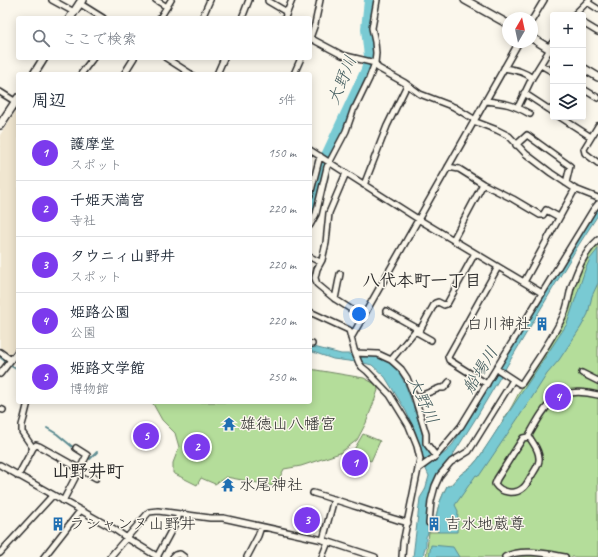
<!DOCTYPE html>
<html lang="ja">
<meta charset="utf-8">
<style>
body{margin:0;font-family:Caveat,"Klee One",sans-serif;background:#f6f6f7;color:#1f2937}
.controls{position:absolute;right:12px;top:12px;display:grid;overflow:hidden;border-radius:4px;box-shadow:0 2px 10px #0003}
.controls button{width:36px;height:36px;display:grid;place-items:center;padding:0;border:0;border-bottom:1px solid #e0e1e3;background:#fff;color:#1f2937;font:20px sans-serif}
.compass{position:absolute;left:502px;top:12px;width:36px;height:36px;border-radius:50%;background:#fff;box-shadow:0 2px 10px #0003;rotate:9deg}
.you{position:absolute;left:359px;top:314px;width:14px;height:14px;margin:-10px;border:3px solid #fff;border-radius:50%;background:#1a73e8;box-shadow:0 0 0 6px #1a73e833}
.badge{display:grid;place-items:center;width:26px;height:26px;border-radius:50%;background:#7c3aed;color:#fff;font-size:13px;font-weight:700}
.pin{position:absolute;translate:-50% -50%;border:2px solid #fff;box-shadow:0 1px 4px #0006}
.list{margin:0;padding:0;list-style:none}
h2{display:flex;justify-content:space-between;align-items:center;height:52px;margin:0;padding:0 16px;font-size:17px}
h2 small{font-size:13px;font-weight:400;color:#747a83}
.list li{display:grid;grid-template-columns:26px 1fr auto;gap:12px;align-items:center;box-sizing:border-box;height:56px;padding:0 16px;border-top:1px solid #e0e1e3}
.list b{display:block;font-size:15px;white-space:nowrap}
.list p{margin:0;font-size:13px;white-space:nowrap;color:#747a83}
.list em{font-size:13px;font-style:normal;color:#747a83}
.icon{flex:none;width:22px;height:22px;fill:none;stroke:currentColor;stroke-width:2;stroke-linecap:round;stroke-linejoin:round}
.map{position:relative;flex:none;width:598px;height:557px;overflow:hidden}
.search{position:absolute;background:#fff;box-shadow:0 2px 10px #0003;left:16px;top:16px;width:296px;height:44px;display:flex;align-items:center;gap:10px;box-sizing:border-box;padding:0 14px;border-radius:4px;color:#747a83;font-size:15px}
.panel{position:absolute;background:#fff;box-shadow:0 2px 10px #0003;left:16px;top:72px;width:296px;height:332px;border-radius:4px}
.map>svg:first-child{display:block}
</style>
<div class="map">
<svg width="598" height="557" viewBox="0 0 598 557">
<rect width="100%" height="100%" fill="#fbf7ec"/>
<filter id="ink" filterUnits="userSpaceOnUse"><feTurbulence type="fractalNoise" baseFrequency=".025" numOctaves="2"/><feDisplacementMap in="SourceGraphic" scale="8" xChannelSelector="R" yChannelSelector="G"/><feConvolveMatrix kernelMatrix="1 2 1 2 8 2 1 2 1" color-interpolation-filters="sRGB"/></filter>
<g filter="url(#ink)">
<path fill="#f0e6d0" d="M18,108V344L10,354L0,347V135Z"/>
<path fill="#b4dd9a" stroke="#708462" d="M598,242V557H426L429,532H438V519L436,517C438,505 442,496 447,486H450L460,475L472,466L478,459L491,440L512,406L522,387L534,368L569,303L584,260Z
M310,369L364,378L377,385L378,390L375,399L366,423L357,440L340,453L301,466L284,469L278,481L274,486L226,477L215,484L201,478L197,485L173,473V463L179,447L175,433L162,420L152,402H310Z
M363,434L380,441L371,461L352,453Z"/>
<path fill="#79cad3" stroke="#5a8a90" d="M598,208V215L578,246L476,418L451,458L441,470L437,477L428,517V533L426,537V545L424,551L423,557H413L420,498L425,490L429,476L425,467L416,433L406,411L385,377L372,365L364,363L333,359L310,351V346L341,354H350L380,356L396,368L402,378L407,389L419,423L426,447L436,459L446,452L453,444L473,413L543,296Z
M598,249V283L592,296L588,314L581,327L559,360L547,374L531,399L479,476L476,475L455,505L458,511L457,532H438V519L436,517C438,505 442,496 447,486H450L460,475L472,466L478,459L567,324L585,270L590,259Z
M431,545L453,547L459,557H429Z"/>
<g fill="none" stroke-linecap="round" stroke-linejoin="round">
<path stroke="#5a8a90" stroke-width="2" d="M0,357L11,366L18,370
M47,428L57,434L75,449
M87,457L90,459L97,452"/>
<path stroke="#79cad3" stroke-width="12" d="M310,214L316,188L324,162L367,70L370,56L367,29L370,0"/>
<g stroke="#2b2b2b" stroke-width="8">
<path id="minor" d="M52,0L74,12
M156,0L167,7
M268,0V1L285,11L286,15L285,18
M587,2L598,9
M79,3L103,18
M286,15L292,0
M574,15L589,0
M160,18L171,0
M202,18L210,0
M242,18L249,0
M532,20L544,0
M583,23L598,32
M310,38L342,55L375,63L378,68L405,83L420,94L454,107L472,118L476,122L497,130L509,136L526,154L551,173L575,189L598,198
M310,38L315,24L320,0
M548,48L553,42
M166,58L191,74
M541,65L553,72
M504,68C514,70 524,71 532,78
M81,74L93,58
M124,74L134,58
M217,74L224,58
M294,74L301,58
M583,89L598,98
M0,92L16,102
M524,93L553,112
M485,101C505,103 512,104 530,114
M518,107L532,78L550,49
M560,117L591,137
M598,126L584,149L585,153L598,163
M516,145L527,135L570,166L566,183
M310,150L418,219L542,293
M448,167L459,169L483,184L513,199L540,215H543L546,210L559,217
M346,173L329,213L326,243L322,260L317,269L315,278L317,284L335,299L363,317
M364,185L387,126L407,85
M310,195L320,156
M310,225L316,214L327,167L346,131L354,108H355L369,79L375,63L376,53L375,42L372,28L377,0
M453,240L483,184
M310,257L320,262
M524,282L575,189
M335,299L340,274
M386,311L420,330
M310,312L349,330L355,353L359,363L362,367L367,371L390,395L409,426L417,446L420,459L418,469L403,543L402,557
M415,331L431,340
M351,338L355,331L519,42
M310,344H312
M0,352L11,360
M355,353L378,354L391,360L401,369L407,378L415,398L426,434V443L436,456
M391,360L415,331L420,330L435,303L438,302L444,305L447,304L475,253
M497,369L520,384L522,383C537,360 554,337 565,312C568,304 569,296 571,288C577,271 584,252 598,240
M582,373L598,381
M0,374L18,351
M487,384L449,360L448,357L498,267
M415,398L440,388H444L449,382
M0,409L3,410
M528,437L530,438C534,445 539,450 539,458C540,464 535,470 532,475C529,479 527,485 523,488C515,495 501,493 495,484L497,479L523,438L528,437C546,405 556,384 598,395
M33,448L36,445L39,446L96,478
M0,465L114,529L127,538L158,557
M418,469L436,456L461,426L593,210L598,204
M18,476L33,448L22,432V425L24,418L28,402
M313,493C345,502 376,514 408,523
M63,501L87,455L76,448
M429,523L431,501L435,486L440,475L451,462L469,451L513,380
M323,540L334,499
M0,553L53,495
M44,557L80,511
M110,557L149,512L158,511L210,518H223L323,540L375,557
M157,557L178,518V514
M173,557L175,555L180,554L184,557
M247,557L258,536L261,527
M322,557L328,542
M505,557C521,548 548,554 565,557"/>
</g>
<g stroke="#2b2b2b" stroke-width="10">
<path id="tertiary" d="M465,0L508,24
M70,18L82,0
M532,38L553,51
M583,68L598,77
M34,74L44,58
M0,125L18,98"/>
</g>
<use href="#minor" stroke="#fbf7ec" stroke-width="5"/>
<use href="#tertiary" stroke="#fbf7ec" stroke-width="7"/>
</g>
</g>
<defs>
<g id="building-bare" transform="scale(1.08)"><path d="M-4-6H4V6H1V3H-1V6H-4ZM-2.5-4.3h1.7v1.8h-1.7ZM.8-4.3h1.7v1.8H.8ZM-2.5-1h1.7V.8h-1.7ZM.8-1h1.7V.8H.8Z" fill="#1f6fb2" stroke="#fbf7ec" stroke-width="2.5" paint-order="stroke"/></g>
<g id="temple-bare" transform="scale(1.08)"><path d="M0-6L5-2H3V0L6.5 2.5H4V6H1.5V3h-3V6H-4V2.5H-6.5L-3 0V-2H-5Z" fill="#1f6fb2" stroke="#fbf7ec" stroke-width="2.5" paint-order="stroke"/></g>
</defs>
<g fill-rule="evenodd">
<use href="#building-bare" x="542" y="324"/>
<use href="#temple-bare" x="229" y="424"/>
<use href="#temple-bare" x="228" y="485"/>
<use href="#building-bare" x="58" y="524"/>
<use href="#building-bare" x="434" y="524"/>
</g>
<g text-anchor="middle" dominant-baseline="central" stroke-width="3" stroke-linejoin="round" paint-order="stroke">
<g font-size="16" fill="#2b2b2b" stroke="#fbf7ec" text-anchor="start">
<text x="531" y="324" text-anchor="end">白川神社</text>
<text x="240" y="424">雄徳山八幡宮</text>
<text x="239" y="485">水尾神社</text>
<text x="69" y="524">ラシャンヌ山野井</text>
<text x="445" y="524">吉水地蔵尊</text>
</g>
<g font-size="17" font-style="italic" fill="#425b5d" stroke="#fbf7ec">
<text transform="translate(342 80) rotate(-68)">大野川</text>
<text transform="translate(480 370) rotate(-58)">船場川</text>
<text transform="translate(423 400) rotate(65)">大野川</text>
</g>
<g font-size="17" font-weight="bold" fill="#2b2b2b" stroke="#fbf7ec">
<text x="422" y="280">八代本町一丁目</text>
</g>
<g font-size="18" font-weight="bold" fill="#2b2b2b" stroke="#fbf7ec">
<text x="88" y="471">山野井町</text>
</g>
</g>
</svg>
<div class="controls">
<button>+</button>
<button>−</button>
<button><svg class="icon" aria-label="layers" viewBox="0 0 24 24"><path d="M12 4l9 5-9 5-9-5zM3 14l9 5 9-5"/></svg></button>
</div>
<svg class="compass" viewBox="-18 -18 36 36"><path d="M0-13l5 13h-10z" fill="#e53935"/><path d="M0 13l5-13h-10z" fill="#747a83"/></svg>
<div class="you"></div>
<div class="pin badge" style="left:355px;top:463px">1</div>
<div class="pin badge" style="left:197px;top:447px">2</div>
<div class="pin badge" style="left:307px;top:520px">3</div>
<div class="pin badge" style="left:558px;top:397px">4</div>
<div class="pin badge" style="left:146px;top:436px">5</div>
<div class="search"><svg class="icon" aria-label="search" viewBox="0 0 24 24"><circle cx="10" cy="10" r="6"/><path d="M15 15l6 6"/></svg>ここで検索</div>
<section class="panel">
<h2>周辺<small>5件</small></h2>
<ul class="list">
<li><span class="badge">1</span><div><b>護摩堂</b><p>スポット</p></div><em>150 m</em></li>
<li><span class="badge">2</span><div><b>千姫天満宮</b><p>寺社</p></div><em>220 m</em></li>
<li><span class="badge">3</span><div><b>タウニィ山野井</b><p>スポット</p></div><em>220 m</em></li>
<li><span class="badge">4</span><div><b>姫路公園</b><p>公園</p></div><em>220 m</em></li>
<li><span class="badge">5</span><div><b>姫路文学館</b><p>博物館</p></div><em>250 m</em></li>
</ul>
</section>
</div>
